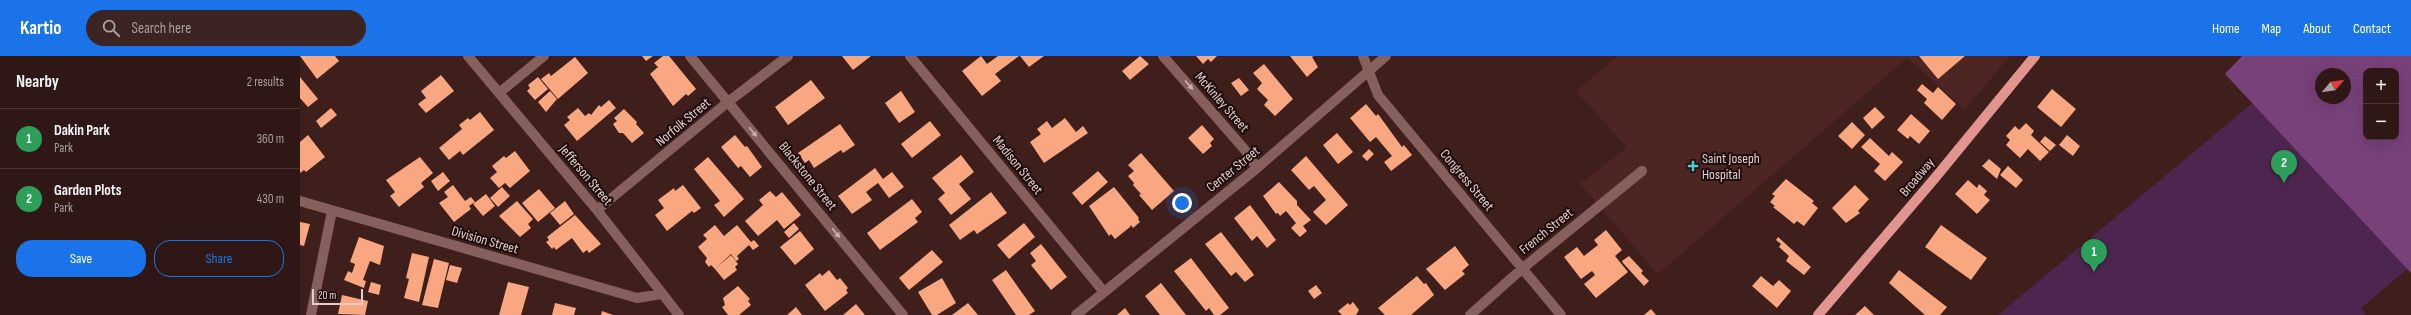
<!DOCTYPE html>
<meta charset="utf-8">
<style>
body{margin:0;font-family:"Sofia Sans Condensed",sans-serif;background:#3b2422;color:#f1f3f6}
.controls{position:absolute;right:12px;top:12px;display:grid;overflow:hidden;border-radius:8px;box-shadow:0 4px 16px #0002}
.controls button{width:36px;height:36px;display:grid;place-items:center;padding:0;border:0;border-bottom:1px solid #4a3634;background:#2f1715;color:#f1f3f6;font:20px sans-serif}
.compass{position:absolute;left:2015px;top:12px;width:36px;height:36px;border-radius:50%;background:#2f1715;box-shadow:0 4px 16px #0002;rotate:61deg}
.scale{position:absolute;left:12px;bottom:10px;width:51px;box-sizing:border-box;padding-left:4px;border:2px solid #e3cdca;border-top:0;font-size:11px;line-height:14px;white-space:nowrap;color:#e3cdca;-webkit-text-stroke:3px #1c0d0c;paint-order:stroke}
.you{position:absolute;left:882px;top:147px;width:14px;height:14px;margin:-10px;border:3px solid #fff;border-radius:50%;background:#1a73e8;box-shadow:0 0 0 6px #1a73e833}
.badge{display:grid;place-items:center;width:26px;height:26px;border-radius:50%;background:#1a73e8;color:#fff;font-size:13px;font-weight:700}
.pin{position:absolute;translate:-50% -33px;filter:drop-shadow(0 1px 2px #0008)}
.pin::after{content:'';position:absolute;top:21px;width:14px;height:12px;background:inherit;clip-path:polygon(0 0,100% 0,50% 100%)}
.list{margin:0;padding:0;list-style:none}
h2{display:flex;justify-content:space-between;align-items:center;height:52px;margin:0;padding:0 16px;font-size:17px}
h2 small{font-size:13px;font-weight:400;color:#a79fa0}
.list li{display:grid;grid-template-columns:26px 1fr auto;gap:12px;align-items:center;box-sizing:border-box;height:60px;padding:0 16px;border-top:1px solid #4a3634}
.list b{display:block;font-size:15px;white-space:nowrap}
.list p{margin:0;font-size:13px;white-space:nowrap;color:#a79fa0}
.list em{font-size:13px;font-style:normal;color:#a79fa0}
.actions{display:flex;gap:8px;padding:12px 16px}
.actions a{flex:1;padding:9px 0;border:1px solid #1a73e8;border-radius:16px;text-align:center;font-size:14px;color:#1a73e8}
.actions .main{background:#1a73e8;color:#fff}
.icon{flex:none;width:22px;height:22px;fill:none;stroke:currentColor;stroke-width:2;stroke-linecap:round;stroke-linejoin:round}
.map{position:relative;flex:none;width:2111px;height:259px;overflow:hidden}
header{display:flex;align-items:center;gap:24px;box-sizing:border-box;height:56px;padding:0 20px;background:#1a73e8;color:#fff}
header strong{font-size:19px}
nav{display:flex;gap:22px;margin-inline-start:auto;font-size:14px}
.search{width:280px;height:36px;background:#3b2422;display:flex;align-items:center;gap:10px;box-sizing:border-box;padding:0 14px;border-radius:22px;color:#a79fa0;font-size:15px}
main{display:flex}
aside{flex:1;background:#2f1715}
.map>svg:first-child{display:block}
</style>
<header>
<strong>Kartio</strong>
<div class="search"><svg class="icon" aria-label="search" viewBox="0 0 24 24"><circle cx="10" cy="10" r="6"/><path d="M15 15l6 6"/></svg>Search here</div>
<nav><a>Home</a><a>Map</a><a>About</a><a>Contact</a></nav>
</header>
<main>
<aside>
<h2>Nearby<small>2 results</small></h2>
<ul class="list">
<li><span class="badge" style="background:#2e9e5b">1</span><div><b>Dakin Park</b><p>Park</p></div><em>360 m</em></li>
<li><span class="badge" style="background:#2e9e5b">2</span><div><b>Garden Plots</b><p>Park</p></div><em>430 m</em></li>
</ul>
<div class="actions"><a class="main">Save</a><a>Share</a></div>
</aside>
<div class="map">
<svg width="2111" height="259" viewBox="0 0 2111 259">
<rect width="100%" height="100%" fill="#3f1f1c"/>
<path fill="#4d2623" d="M1318,0H1710L1665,53L1607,2L1358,218L1280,128L1327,91L1276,35Z"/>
<path fill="#4d264f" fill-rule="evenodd" d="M2009,0H2100L2111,210L2061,252L2066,259H1698ZM2066,15H2096V81H2066ZM2021,18H2045V42H2021Z"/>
<path fill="#78417a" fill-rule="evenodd" d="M1942,0H2111V217L1925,18ZM2066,15H2096V81H2066ZM2021,18H2045V42H2021Z"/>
<path fill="#f9a781" d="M0,0H35L39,5L17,23Z
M342,0H353L346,5Z
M363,0H369L396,33L388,40L386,38L373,50L350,18L358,11L354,7Z
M542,0H571L553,14Z
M681,0L687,8L698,0H719L695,18L701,25L682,40L662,15Z
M720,0H744L729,11Z
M840,0L849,8L830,24L822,15Z
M896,0H917L911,6L908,3L903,8Z
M990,0H1014L1012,1L1018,11L1007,21Z
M1619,0H1665L1638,23Z
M275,1L288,17L258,43L241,23L249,17L251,20Z
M964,8L993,43L975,60L964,49L968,44L957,33L962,27L953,17Z
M141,19L154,35L126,57L118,48L126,42L121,35Z
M0,21L18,43L8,51L0,42Z
M238,21L248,33L235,44L227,35L230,32L228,29Z
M939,22L949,34L941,40L931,27Z
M511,24L525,42L488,69L475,51Z
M1622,28L1633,37L1638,31L1656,48L1642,64L1624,47L1627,43L1617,34Z
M1752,33L1776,53L1761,71L1737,51Z
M250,35L257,43L246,56L238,46Z
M601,35L615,56L599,67L585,47Z
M309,44L316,52L277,85L264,69L270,64L267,61L278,52L285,60L289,57L291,59L299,49L301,51Z
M1066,48L1076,60L1078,58L1102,91L1104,89L1112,99L1091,115L1084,106L1092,100L1076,81L1070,86L1050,62Z
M1575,51L1585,61L1572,73L1563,62Z
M31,52L37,59L21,72L16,65Z
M324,53L337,66L336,68L344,77L332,87L323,77H319L313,68L317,65L314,62Z
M180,56L194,74L163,99L160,95L149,104L139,92L162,73L159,69L168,62L170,64Z
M1611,58L1630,75L1619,88L1610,80L1608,83L1597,74Z
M765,62L776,76L783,70L788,77L744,107L730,86L741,78L737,73L747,65L752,72Z
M630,65L641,79L612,102L601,88Z
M1552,66L1565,79L1552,93L1538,80Z
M1726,67L1734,75L1731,79L1749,96L1740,105L1728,93L1720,102L1706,89L1710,84L1706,80L1715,70L1719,74Z
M540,68L555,89L543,97L541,94L514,112L509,104L505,107L498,97Z
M902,69L914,83L910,87L912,90L903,98L888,82Z
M1037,77L1053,96L1038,108L1023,89Z
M8,79L25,101L6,116L4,114L0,117V86Z
M435,79L445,91L447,90L462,111L450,121L441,110L438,112L421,91Z
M1767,79L1780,90L1773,100L1759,89Z
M1745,80L1756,89L1750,95L1740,86Z
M1570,82L1589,100L1592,96L1603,106L1585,125L1574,115L1580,108L1561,91Z
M1069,93L1074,98L1067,105L1062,100Z
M215,95L230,115L210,132L205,127L199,132L190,122L197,116L192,110L204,100L206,102Z
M841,97L874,135L852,154L839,139L841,138L833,129L834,127L828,120L834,115L828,109Z
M661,99L674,116L659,128L671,143L651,159L638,143L645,137L632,122Z
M1006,100L1048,149L1026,169L1013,156L1026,144L1014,130L1009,134L991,114Z
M120,101L133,117L121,127L124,131L99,151L90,140L95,136L86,124Z
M408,101L444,143L424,161L414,149L420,145L394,113Z
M1689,103L1701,113L1697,123L1682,110Z
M1708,110L1723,124L1716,132L1700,119Z
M575,112L583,123L592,116L604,131L589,142L578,127L566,136L572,144L552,158L538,140Z
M798,115L808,126L782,149L772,137Z
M143,116L150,125L138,135L131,125Z
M1486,123L1514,145L1512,147L1518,152L1504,170L1497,165L1494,168L1473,151L1475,150L1470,146L1475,140L1472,138Z
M1668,124L1677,132L1679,128L1687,135L1684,139L1690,144L1677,158L1655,138Z
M979,126L997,145V149L1011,164L1003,170L1007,175L1000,181L991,172L996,167L986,155L980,160L978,157L976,158L963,140Z
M153,129L165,145L171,141L175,146L169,150L171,153L154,166L139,147L148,141L144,136Z
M383,129L401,152L394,157L392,155L367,175L355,159L364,152L358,144L374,132L375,135Z
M1555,129L1569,143L1558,155L1560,157L1546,167L1532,152Z
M202,131L210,140L198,151L190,142Z
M814,131L839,162L838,163L840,166L833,172L831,169L830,171L815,183L811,178L809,180L789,150Z
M239,133L255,152L238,166L222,147Z
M470,135L476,141L482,136L501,159L484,173L477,164L458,180L445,165L463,149L459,144Z
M691,136L707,157L677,178L674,174L660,184L649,169Z
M186,138L195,150L183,160L173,148Z
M612,143L622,156L615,162L618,166L580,194L567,177Z
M217,145L233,163L228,168L231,172L220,181L199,160Z
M265,145L274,158L260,169L250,157Z
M950,149L976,184L967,192L957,180L952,185L934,162Z
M275,159L301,188L289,197L287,194L283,197L272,182L256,194L254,191L252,193L246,186L249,184L247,181Z
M0,166L10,168L4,190L0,189Z
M494,167L499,173L489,182L484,176Z
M724,167L735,181L709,203L697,189Z
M415,169L424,180L437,169L451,186L454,184L459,190L453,194L449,189L437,200L439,203L436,205L431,198L415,213L411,209L409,211L405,206L407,202L398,191L407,183L403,179Z
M1641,169L1687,202L1671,224L1625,191Z
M1306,174L1322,194L1315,200L1328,216L1296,242L1284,228L1295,219L1292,215L1281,223L1264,201L1277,191L1284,200L1298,189L1294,184Z
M500,175L514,193L495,209L480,191Z
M921,176L952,216L954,219L945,226L936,216L931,220L905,188Z
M59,181L84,190L80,209L70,205L63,224L66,225L64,232L44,224L48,215L52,217L55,208L50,206Z
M1478,181L1511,211L1504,219L1486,205L1489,200L1479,191L1481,188L1476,184Z
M741,188L767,221L751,234L731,209L736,205L730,197Z
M1155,190L1169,209L1162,215L1165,218L1145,234L1126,213Z
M632,194L643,206L609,234L599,222Z
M112,197L129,201L119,246L104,242L109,223L106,222Z
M431,199L438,208L435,211L437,214L424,224L415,213Z
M1329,200L1343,215L1341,217L1349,225L1344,230L1323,207L1322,205Z
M891,202L929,252L920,259H914L909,252L906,255L874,215Z
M134,203L149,207L138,252L122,249Z
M150,209L162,212L157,227L146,224Z
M529,214L537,224L540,222L548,232L546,234L548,237L525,255L505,229L520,217L522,220Z
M706,214L735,255L729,259H716L692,224Z
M1599,214L1647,251L1640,259H1625L1589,227Z
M1117,220L1124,228L1126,227L1134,239L1111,259H1085L1078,252Z
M1461,220L1473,230L1479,224L1491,235L1477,252L1452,230Z
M642,222L656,247L637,259H632L618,236Z
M71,226L81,229L79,239L68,236Z
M208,226L229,231L221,259H199Z
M861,227L886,259H860L845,240Z
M1016,229L1022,237L1014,243L1008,235Z
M438,230L450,243L448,245L451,249L439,259H428L422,251L425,249L423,242Z
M42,239L68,245L65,259L38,258Z
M1053,246L1059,254L1056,259H1042L1038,255L1048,247L1050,249Z
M255,247L276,252L274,259H252Z
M668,247L678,259H652Z
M556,248L565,259H543Z
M1565,250L1574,259H1555Z
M496,251L502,259H487Z
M825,252L830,259H817Z
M1351,253L1356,259H1344Z
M302,255L313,259H301Z"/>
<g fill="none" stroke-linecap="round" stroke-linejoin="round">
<path stroke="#85605c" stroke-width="10" d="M168,0L297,154L379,259
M390,0L603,259
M610,0L804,236
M863,0L945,94L957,112
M1063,0L1078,39L1261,259
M199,37L244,0
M0,145L337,242L362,238
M297,154L428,46L488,0
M11,259L32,155
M776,259L957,112L1086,0
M1170,259L1223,212L1342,115"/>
<path stroke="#e2958e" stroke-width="10" d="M1518,259L1635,122L1735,0"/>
</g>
<defs><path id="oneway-solid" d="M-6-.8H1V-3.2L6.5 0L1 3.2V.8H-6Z"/></defs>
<g fill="#ccb2ae">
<use href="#oneway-solid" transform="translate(889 29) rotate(49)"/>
<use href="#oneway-solid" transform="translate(453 76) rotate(51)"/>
<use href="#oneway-solid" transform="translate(536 177) rotate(51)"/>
</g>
<path fill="#52cbd9" stroke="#1c0d0c" stroke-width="1.5" d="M1391 104h4v4h4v4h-4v4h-4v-4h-4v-4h4z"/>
<g text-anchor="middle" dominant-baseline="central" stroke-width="4" stroke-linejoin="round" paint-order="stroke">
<g font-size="14" fill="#e3cdca" stroke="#1c0d0c">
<text transform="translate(922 46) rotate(49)">McKinley Street</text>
<text transform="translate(383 66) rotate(-40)">Norfolk Street</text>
<text transform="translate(718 109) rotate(51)">Madison Street</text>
<text transform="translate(933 113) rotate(-39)">Center Street</text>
<text transform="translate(286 119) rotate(50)">Jefferson Street</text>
<text transform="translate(508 120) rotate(51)">Blackstone Street</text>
<text transform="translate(1617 121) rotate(-50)">Broadway</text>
<text transform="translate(1167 124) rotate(50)">Congress Street</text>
<text transform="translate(1246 175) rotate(-39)">French Street</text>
<text transform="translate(185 184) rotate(16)">Division Street</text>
</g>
<g font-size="14" fill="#e3cdca" stroke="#1c0d0c" text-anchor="start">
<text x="1402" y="102">Saint Joseph<tspan x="1402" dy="16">Hospital</tspan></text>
</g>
</g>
</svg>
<div class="controls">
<button>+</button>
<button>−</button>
</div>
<svg class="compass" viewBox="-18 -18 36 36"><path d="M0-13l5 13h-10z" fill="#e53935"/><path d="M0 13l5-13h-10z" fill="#a79fa0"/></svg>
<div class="scale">20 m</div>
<div class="you"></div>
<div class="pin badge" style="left:1794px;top:216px;background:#2e9e5b">1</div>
<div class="pin badge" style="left:1984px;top:127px;background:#2e9e5b">2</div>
</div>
</main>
